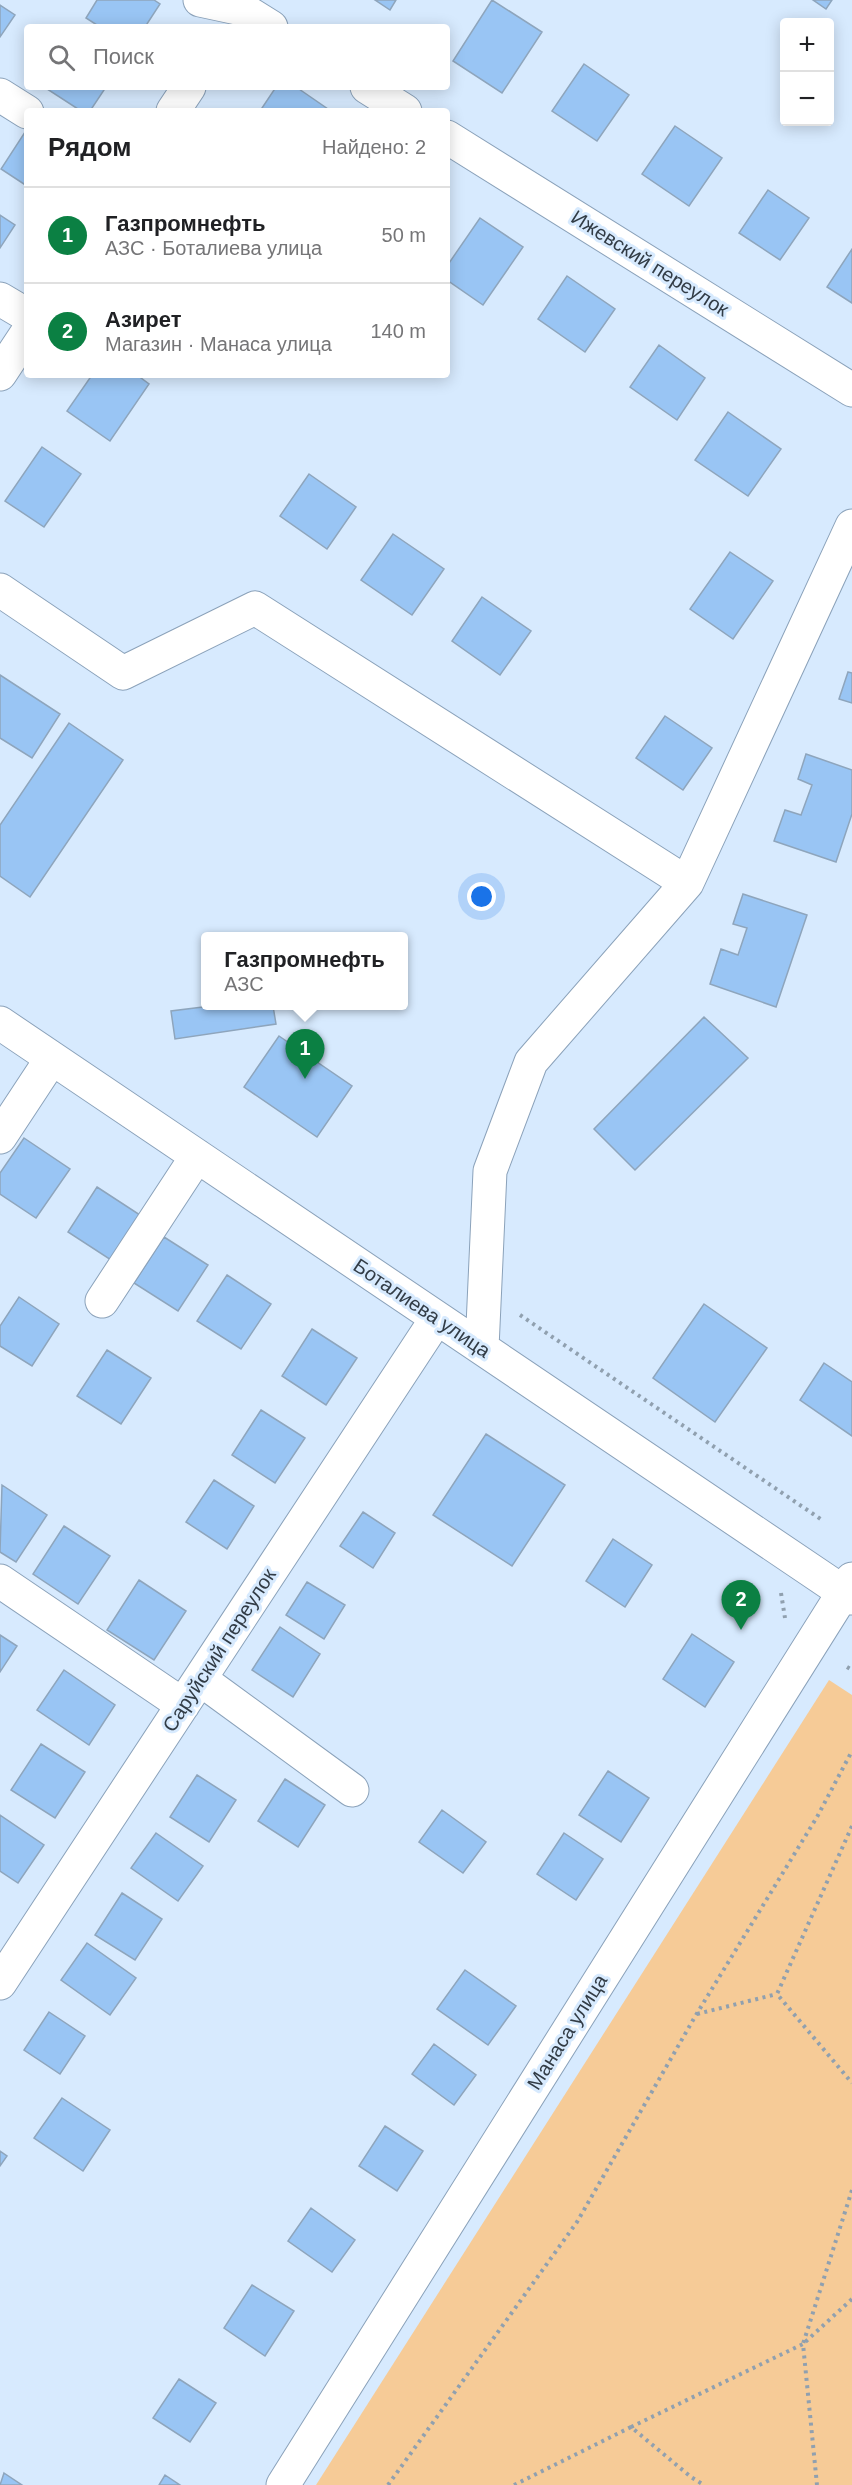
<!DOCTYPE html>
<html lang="ru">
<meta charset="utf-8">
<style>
body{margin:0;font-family:Arial,sans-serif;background:#f6f6f6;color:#202124}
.controls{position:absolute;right:18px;top:18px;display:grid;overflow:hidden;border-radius:6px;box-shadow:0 3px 15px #0003}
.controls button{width:54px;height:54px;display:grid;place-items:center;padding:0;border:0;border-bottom:2px solid #e0e0e0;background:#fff;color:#202124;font:30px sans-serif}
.you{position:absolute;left:482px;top:897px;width:21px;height:21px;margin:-15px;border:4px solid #fff;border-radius:50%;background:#1a73e8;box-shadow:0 0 0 9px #1a73e833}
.badge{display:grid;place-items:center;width:39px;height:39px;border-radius:50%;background:#0b8043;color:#fff;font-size:20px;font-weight:700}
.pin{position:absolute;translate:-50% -50px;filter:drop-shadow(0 2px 3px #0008)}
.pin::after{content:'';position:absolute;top:32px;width:21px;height:18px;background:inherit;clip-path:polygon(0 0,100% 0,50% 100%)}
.popup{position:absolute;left:201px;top:932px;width:207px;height:78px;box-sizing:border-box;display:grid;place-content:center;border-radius:6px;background:#fff;filter:drop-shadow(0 2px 4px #0005);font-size:20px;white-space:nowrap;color:#757577}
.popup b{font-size:22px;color:#202124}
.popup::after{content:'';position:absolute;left:50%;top:100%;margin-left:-12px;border:12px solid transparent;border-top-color:#fff}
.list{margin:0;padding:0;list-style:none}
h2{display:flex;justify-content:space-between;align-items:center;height:78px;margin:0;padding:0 24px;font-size:26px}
h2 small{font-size:20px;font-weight:400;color:#757577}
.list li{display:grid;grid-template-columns:39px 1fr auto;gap:18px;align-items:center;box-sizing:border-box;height:96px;padding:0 24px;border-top:2px solid #e0e0e0}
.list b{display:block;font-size:22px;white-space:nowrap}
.list p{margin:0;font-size:20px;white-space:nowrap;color:#757577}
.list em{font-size:20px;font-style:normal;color:#757577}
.icon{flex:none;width:33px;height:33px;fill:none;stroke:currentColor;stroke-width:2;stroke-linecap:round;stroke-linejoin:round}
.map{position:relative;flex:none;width:852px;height:2485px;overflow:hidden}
.search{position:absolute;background:#fff;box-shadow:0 3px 15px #0003;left:24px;top:24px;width:426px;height:66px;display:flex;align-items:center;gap:15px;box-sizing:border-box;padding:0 21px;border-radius:6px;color:#757577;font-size:22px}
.panel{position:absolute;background:#fff;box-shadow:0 3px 15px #0003;left:24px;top:108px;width:426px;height:270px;border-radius:6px}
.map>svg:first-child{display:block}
</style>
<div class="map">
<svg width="852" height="2485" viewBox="0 0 852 2485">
<rect width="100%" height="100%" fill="#d7eafe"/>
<path fill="#f6cb97" d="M829,1680L852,1695V2485H316Z"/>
<path fill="#99c5f4" stroke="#8ea5bc" stroke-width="1.5" d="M97,0H154L160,4L145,27H100L86,18Z
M375,0H396L390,10Z
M492,0L542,32L502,93L453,61Z
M813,0H832L826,9Z
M0,5L15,15L0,37Z
M584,64L629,95L597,141L552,111Z
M44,87H106L90,111H81Z
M276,87H296L328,109L260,111Z
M675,126L722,158L689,206L642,174Z
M27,129V186L1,169Z
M768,190L809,218L780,260L739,233Z
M0,215L15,225L0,248Z
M480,218L523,247L483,305L447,280V266Z
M852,249V303L827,287Z
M567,276L615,309L585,352L538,319Z
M659,345L705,378L677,420L630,387Z
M92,375H137L149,384L110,441L67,411Z
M728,412L781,449L748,496L695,460Z
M42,447L81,474L44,527L5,501Z
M309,474L356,507L327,549L280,516Z
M393,534L444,569L412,615L361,580Z
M730,552L773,581L733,639L690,609Z
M482,597L531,631L500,675L452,641Z
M848,672L852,673V703L839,699Z
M0,675L60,714L32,758L0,738Z
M665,716L712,748L683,790L636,758Z
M69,723L123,760L30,897L0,876V825Z
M806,754L852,770V814L836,862L774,841L785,810L801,815L812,785L798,779Z
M743,894L807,915L776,1007L710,984L721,949L738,955L747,928L733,924Z
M211,1006H273L276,1024L175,1039L171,1011Z
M704,1017L748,1058L635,1170L594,1129Z
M279,1036L352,1086L317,1137L244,1087Z
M24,1138L70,1169L36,1218L0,1194V1173Z
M97,1187L140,1215L111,1260L68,1232Z
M164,1237L208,1265L178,1311L134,1283Z
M227,1275L271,1304L241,1349L197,1321Z
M19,1297L59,1324L32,1366L0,1346V1326Z
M704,1304L767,1348L715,1422L653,1378Z
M312,1329L357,1358L326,1405L282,1376Z
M107,1350L151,1378L121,1424L77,1396Z
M824,1363L852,1382V1436L800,1400Z
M261,1410L305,1438L275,1483L232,1455Z
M486,1434L565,1485L512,1566L433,1515Z
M214,1480L254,1506L227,1549L186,1522Z
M2,1485L47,1515L16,1562L0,1552Z
M363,1512L395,1533L373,1568L340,1546Z
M64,1526L110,1556L78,1604L33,1574Z
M613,1539L652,1565L625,1607L586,1581Z
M139,1580L186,1611L154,1660L107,1630Z
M307,1582L345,1605L324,1639L286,1615Z
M280,1627L320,1654L293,1697L252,1670Z
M692,1634L734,1662L705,1707L663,1679Z
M0,1635L17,1646L0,1672Z
M64,1670L115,1705L89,1745L37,1710Z
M41,1744L85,1772L55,1818L11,1790Z
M608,1771L649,1798L621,1842L579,1815Z
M197,1775L236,1800L209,1842L170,1817Z
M285,1779L325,1805L298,1847L258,1821Z
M442,1810L486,1842L463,1873L419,1842Z
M0,1815L44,1845L18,1883L0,1871Z
M156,1833L203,1866L178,1901L131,1868Z
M564,1833L603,1859L576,1900L537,1874Z
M122,1893L162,1919L135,1960L95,1935Z
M87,1943L136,1978L110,2015L61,1980Z
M465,1970L516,2006L488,2045L437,2009Z
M49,2012L85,2036L60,2074L24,2050Z
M434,2044L476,2075L454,2105L412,2074Z
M62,2098L110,2130L83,2171L34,2138Z
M385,2126L423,2151L397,2191L359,2166Z
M0,2151L7,2156L0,2166Z
M311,2208L355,2240L332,2272L288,2241Z
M252,2285L294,2311L265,2356L224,2328Z
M179,2379L216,2403L190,2442L153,2418Z
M4,2473L22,2485H0Z
M165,2475L180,2485H159Z"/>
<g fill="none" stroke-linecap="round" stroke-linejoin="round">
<g stroke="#8ba2ba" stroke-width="35">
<path id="minor" d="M200,0L242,9L271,27
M367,87L405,111
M0,95L27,112
M173,111L189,87
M447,137L852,390
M0,299L27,315
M0,374L27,333
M0,590L123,673L255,608L687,883L852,526
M0,1023L852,1598
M0,1137L52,1058
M102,1301L197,1156
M482,1348L490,1171L531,1062L687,883
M0,1581L183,1705
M200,1679L352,1790
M0,1983L437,1318
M283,2485L852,1579"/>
</g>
<path stroke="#90a0af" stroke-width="4" stroke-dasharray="3 4.5" stroke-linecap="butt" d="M520,1315L822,1520
M781,1593L785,1618
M847,1667L852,1670
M852,1826L777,1994L852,2083
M697,2014L777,1994
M852,2190L803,2344L852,2299
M631,2427L803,2344L817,2485
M388,2485L577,2222L696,2015L817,1817L852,1751
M514,2485L631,2427L691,2477L704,2485"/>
<use href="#minor" stroke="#fff" stroke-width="33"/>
</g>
<g text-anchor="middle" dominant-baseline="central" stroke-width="6" stroke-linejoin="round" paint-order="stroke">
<g font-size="20" fill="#323c46" stroke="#d7eafe">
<text transform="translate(650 263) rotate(32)">Ижевский переулок</text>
<text transform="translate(422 1308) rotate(34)">Боталиева улица</text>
<text transform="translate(219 1650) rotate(-57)">Саруйский переулок</text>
<text transform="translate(567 2032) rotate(-58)">Манаса улица</text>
</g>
</g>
</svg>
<div class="controls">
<button>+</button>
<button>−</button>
</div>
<div class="you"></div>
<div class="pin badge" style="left:305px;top:1079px">1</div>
<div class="popup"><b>Газпромнефть</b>АЗС</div>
<div class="pin badge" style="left:741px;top:1630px">2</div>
<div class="search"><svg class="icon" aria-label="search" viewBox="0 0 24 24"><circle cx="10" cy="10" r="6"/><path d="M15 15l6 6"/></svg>Поиск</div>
<section class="panel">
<h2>Рядом<small>Найдено: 2</small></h2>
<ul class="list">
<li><span class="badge">1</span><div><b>Газпромнефть</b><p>АЗС · Боталиева улица</p></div><em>50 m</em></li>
<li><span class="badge">2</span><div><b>Азирет</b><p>Магазин · Манаса улица</p></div><em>140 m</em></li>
</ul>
</section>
</div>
